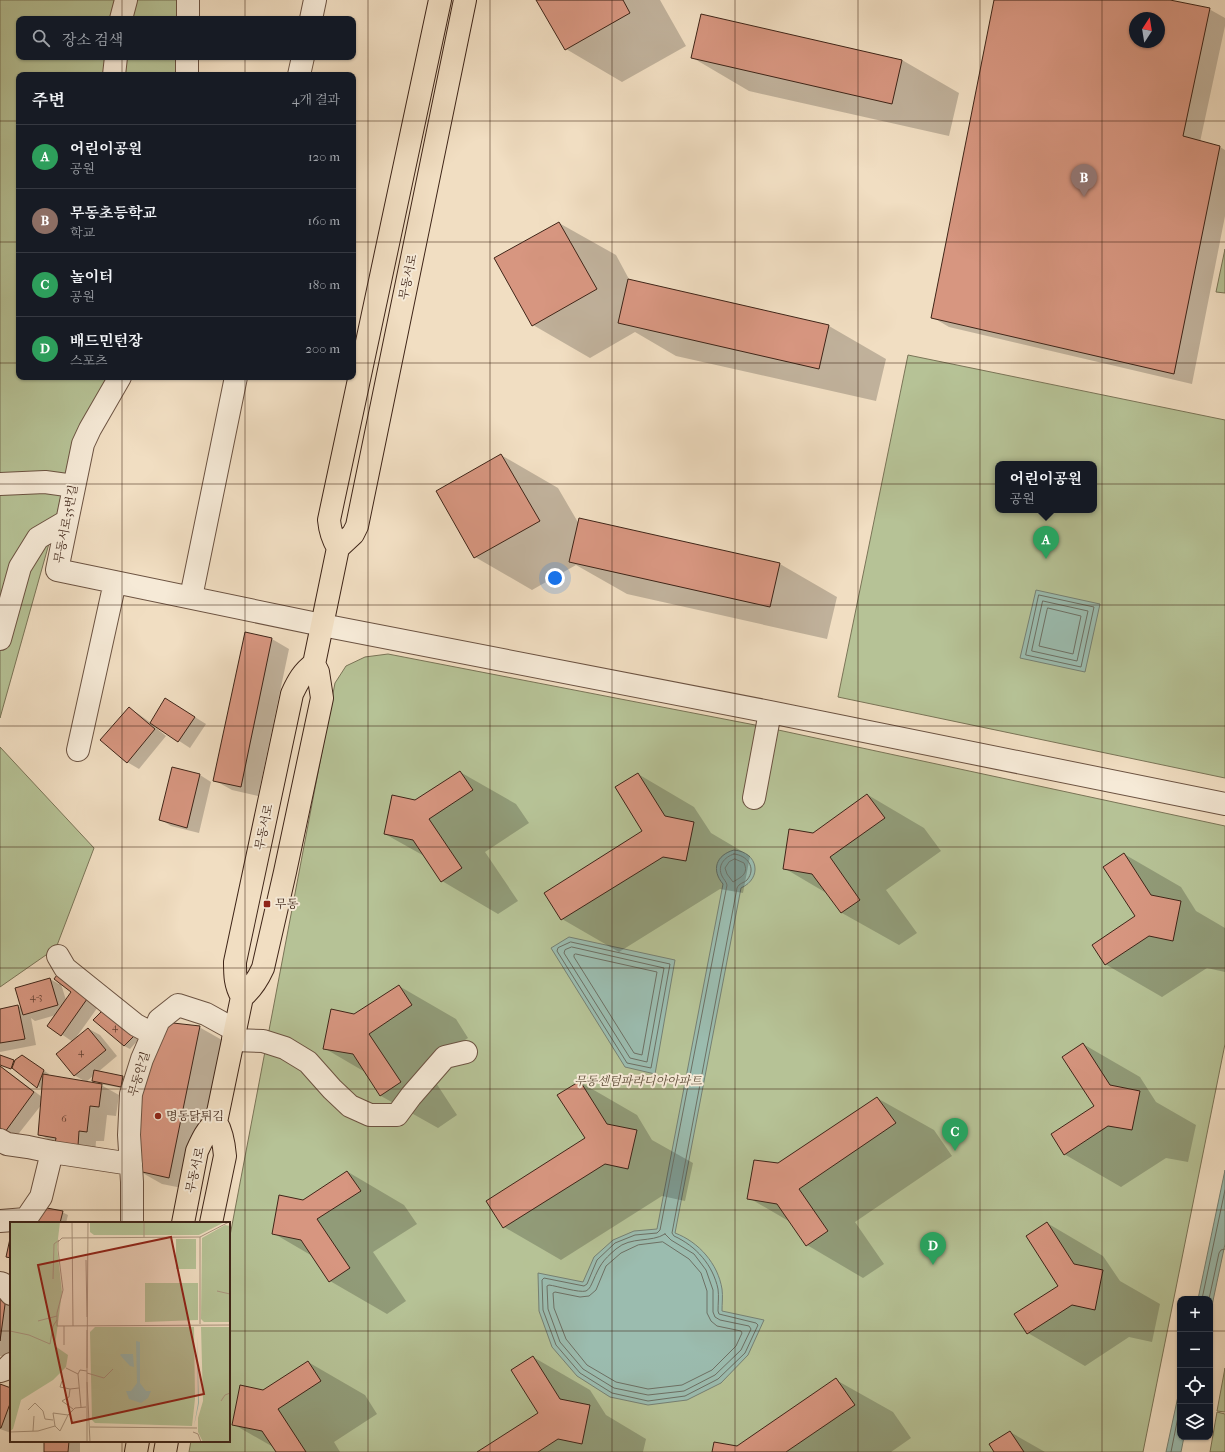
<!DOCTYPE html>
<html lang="ko">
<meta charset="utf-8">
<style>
body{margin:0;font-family:"IM FELL French Canon","Noto Serif KR",serif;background:#20242c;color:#f1f3f6}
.controls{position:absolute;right:12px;bottom:12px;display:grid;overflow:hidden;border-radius:8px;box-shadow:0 1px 3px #0004}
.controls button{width:36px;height:36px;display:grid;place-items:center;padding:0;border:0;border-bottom:1px solid #363941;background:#171b24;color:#f1f3f6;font:20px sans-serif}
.compass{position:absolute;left:1129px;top:12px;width:36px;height:36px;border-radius:50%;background:#171b24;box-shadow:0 1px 3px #0004;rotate:12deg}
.you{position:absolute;left:555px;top:578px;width:14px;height:14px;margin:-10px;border:3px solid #fff;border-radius:50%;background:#1a73e8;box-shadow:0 0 0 6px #1a73e833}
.badge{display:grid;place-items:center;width:26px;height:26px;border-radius:50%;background:#c59692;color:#fff;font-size:13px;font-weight:700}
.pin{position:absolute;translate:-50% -33px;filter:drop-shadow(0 1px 2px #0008)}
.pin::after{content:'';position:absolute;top:21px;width:14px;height:12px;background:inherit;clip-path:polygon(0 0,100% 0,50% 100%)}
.popup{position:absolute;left:995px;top:461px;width:102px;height:52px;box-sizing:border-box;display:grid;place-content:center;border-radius:8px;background:#171b24;filter:drop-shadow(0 1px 3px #0005);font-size:13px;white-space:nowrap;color:#9ea1a6}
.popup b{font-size:15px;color:#f1f3f6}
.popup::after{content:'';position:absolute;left:50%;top:100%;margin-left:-8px;border:8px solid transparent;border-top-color:#171b24}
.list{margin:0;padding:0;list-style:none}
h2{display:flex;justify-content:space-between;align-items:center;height:52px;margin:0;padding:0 16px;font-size:17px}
h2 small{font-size:13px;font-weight:400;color:#9ea1a6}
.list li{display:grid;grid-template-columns:26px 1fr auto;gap:12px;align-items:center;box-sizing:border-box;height:64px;padding:0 16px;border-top:1px solid #363941}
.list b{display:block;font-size:15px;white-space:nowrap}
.list p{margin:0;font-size:13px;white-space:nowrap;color:#9ea1a6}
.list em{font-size:13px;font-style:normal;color:#9ea1a6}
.icon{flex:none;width:22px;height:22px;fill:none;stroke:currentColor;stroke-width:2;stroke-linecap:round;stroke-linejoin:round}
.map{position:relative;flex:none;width:1225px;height:1452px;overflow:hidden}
.search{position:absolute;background:#171b24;box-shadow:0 1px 3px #0004;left:16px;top:16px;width:340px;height:44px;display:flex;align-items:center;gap:10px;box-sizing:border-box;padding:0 14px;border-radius:8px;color:#9ea1a6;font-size:15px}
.panel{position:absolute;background:#171b24;box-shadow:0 1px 3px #0004;left:16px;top:72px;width:340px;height:308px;border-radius:8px}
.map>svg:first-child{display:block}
</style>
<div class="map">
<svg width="1225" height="1452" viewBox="0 0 1225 1452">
<rect width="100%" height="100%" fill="#f1dec2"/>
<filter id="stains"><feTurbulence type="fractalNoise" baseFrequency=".005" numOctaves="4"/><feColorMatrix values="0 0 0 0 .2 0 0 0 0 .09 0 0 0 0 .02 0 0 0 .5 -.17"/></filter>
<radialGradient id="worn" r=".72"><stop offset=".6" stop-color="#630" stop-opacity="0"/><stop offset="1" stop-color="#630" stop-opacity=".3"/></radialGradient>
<path fill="#b6c296" stroke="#7a7457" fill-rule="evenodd" d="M0,0H180L177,19H19V57H176L177,75H19V377H110L72,444L57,515L0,718Z
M1225,249V293L1216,292Z
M908,355L1225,420V778L838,697ZM998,464H1094V510H998Z
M388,654L755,725L1225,826V1044L1143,1452H189L191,1441H229V1241L335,683L346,666L365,657Z
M0,747L94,848L56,948L0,987Z
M1225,1368V1412L1217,1411Z
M1217,1412L1225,1414V1452H1210Z"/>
<path fill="#9bbcaf" stroke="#768073" d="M1036,590L1100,604L1085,672L1020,658Z
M734,850C758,852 763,878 741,888L675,1233C699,1242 718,1264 722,1289C723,1296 722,1304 722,1311L764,1320L748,1355L721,1383L687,1400L648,1405L610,1397L577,1376L552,1347L539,1311L538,1273L583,1282L594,1257L613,1240L634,1231L657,1229L723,884C711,870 716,855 734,850Z
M569,937L675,960L655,1074L625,1067L551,948Z
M1225,1170V1244L1210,1315V1299H1198Z
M1180,1387V1437H1184L1181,1452H1166Z"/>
<path fill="#0003" fill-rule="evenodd" d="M537,0H660L686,46L622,82L566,49Z
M996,0H1165L1209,9L1225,18V26L1200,142L1220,147L1225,150V216L1192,384L949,327L932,317ZM1135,18H1159V42H1135Z
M702,15L902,60L959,93L949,136L749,91L693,58Z
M559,223L616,255L630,281L829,326L886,359L876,401L676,356L635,332L590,358L533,325Z
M501,455L558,488L579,524L580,519L780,564L837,597L827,639L627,594L576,565L532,590L475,557Z
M272,639L289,649L258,796L232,790L214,780Z
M166,699L206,724L190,748L156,726L155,727L166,736L139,769L127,762L129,708L140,715L151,723Z
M173,768L200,775L211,782L199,833L171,826L160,819Z
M460,772L516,804L529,823L485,852L518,901L498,914L442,881L426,857L385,834L415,801Z
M638,774L694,807L711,833L750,856L743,893L720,889L619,952L562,919L545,893L644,831Z
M868,795L924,828L941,851L886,890L917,933L899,945L842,913L828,894L784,868L814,834Z
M1124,854L1181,887L1196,911L1225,928V972L1207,968L1162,997L1105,964L1137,917Z
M50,979L59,984L60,983L103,1000L75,1039L89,1029L100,1035L117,1056L98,1072L123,1077L128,1080L127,1089L100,1084L93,1080L94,1075L86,1082L74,1075L73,1042L48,1025L56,1015L35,1021L31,1018L36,1045L0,1052V1010L18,1006L22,1008ZM61,984L72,992L66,1000Z
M399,986L456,1019L468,1038L425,1066L457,1115L438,1128L381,1096L365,1072L324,1048L354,1015Z
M95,1020L141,1037L130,1049L124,1046Z
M199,1027L222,1040L192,1190L162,1184L139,1171Z
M1083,1044L1140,1077L1156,1102L1196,1125L1188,1162L1166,1158L1121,1187L1064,1154L1095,1106Z
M22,1056L49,1074L48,1076L101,1085L119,1095L116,1116L107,1115L104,1141H96L95,1156L56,1144L39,1134L42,1104L16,1137L0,1127V1067L10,1073L42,1097L43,1090L18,1071L0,1064V1058L16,1062Z
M580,1082L637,1115L652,1140L693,1163L685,1201L662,1196L561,1260L504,1227L487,1201L586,1138Z
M877,1098L934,1130L952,1156L855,1222L884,1264L863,1278L807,1245L792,1223L749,1198L778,1164Z
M348,1172L404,1205L417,1224L373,1252L406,1301L387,1314L330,1281L314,1257L273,1233L303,1201Z
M62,1212L68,1215L66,1223H34Z
M1047,1223L1103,1256L1120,1281L1160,1304L1152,1342L1129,1337L1085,1366L1028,1333L1059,1286Z
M0,1290L11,1294L10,1357L0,1356Z
M533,1357L590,1390L606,1415L646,1439L643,1452H479L539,1414Z
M308,1362L365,1395L377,1414L334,1442L340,1452H277L275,1448L233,1424L263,1391Z
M836,1380L893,1412L911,1438L891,1452H713L738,1447Z
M0,1385L11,1389V1433L0,1429Z
M1010,1432L1045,1452H995Z
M45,1441H80V1452H45Z"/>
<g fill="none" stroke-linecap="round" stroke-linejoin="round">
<path stroke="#6d7064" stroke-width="1" d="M1039,595L1094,607L1081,667L1026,655Z
M1043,601L1088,611L1077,661L1032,651Z
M1048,608L1081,616L1073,654L1039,646L1047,610Z
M734,854C747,855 757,868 747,880C744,883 739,883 737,888L672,1233L674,1236C696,1246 713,1265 718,1289C719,1296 718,1304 718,1311L719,1314L756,1323L758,1325L745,1353L718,1379L685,1396L648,1401L612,1393L580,1373L556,1345L543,1310L542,1280L544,1278L584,1286L587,1284L597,1260L615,1243L635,1235L657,1233L660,1230L727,885C726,881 724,880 722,876C717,866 724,857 734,854Z
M735,859L744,863C749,874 741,877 733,882L727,874L725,868L729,862Z
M571,942L670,964L651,1068L627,1063L557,951L558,948Z
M572,947L664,968L647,1062L630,1058L564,953L565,950Z
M576,954L657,972L642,1055L634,1053L574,957V955Z
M665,1234L671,1240L694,1254L706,1270L713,1290V1312L715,1317L720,1320L749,1326L751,1329L741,1350L715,1375L684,1391L648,1395L614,1388L583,1369L560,1342L548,1309L547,1286L549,1285C557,1286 579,1293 586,1291C590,1289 591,1285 593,1281C600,1265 602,1261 616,1249C631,1236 651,1243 665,1234Z
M663,1242L689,1259L701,1273L707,1291V1313L711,1321L717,1326L741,1331L742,1333L736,1346L712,1370L682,1385L648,1389L616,1382L587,1365L566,1339L554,1308L553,1293L555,1292L580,1297L589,1296L596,1290L606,1266L621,1253L638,1245Z
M1202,1299L1225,1190
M1209,1299L1219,1253L1221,1250L1225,1249
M1171,1452L1180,1407"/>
</g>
<path fill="#d79680" stroke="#3f2518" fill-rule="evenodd" d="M536,0H623L630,13L565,50Z
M994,0H1170L1210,8L1183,136L1220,146L1174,374L931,318ZM1135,18H1159V42H1135Z
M701,14L902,60L892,104L691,58Z
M559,222L597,289L532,326L494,258Z
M628,279L829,325L819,369L618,323Z
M501,454L540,521L474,558L436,491Z
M579,518L780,563L770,607L569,562Z
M245,632L272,638L241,787L213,781Z
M165,698L195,717L178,742L150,723Z
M129,707L155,729L127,763L100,740Z
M172,767L200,774L187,828L159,820Z
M460,771L473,790L429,819L462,868L441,882L413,840L384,834L392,795L415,800Z
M638,773L665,816L694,822L686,861L663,857L561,920L544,893L642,831L615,787Z
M867,794L885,818L830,857L860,900L841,913L812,874L783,869L789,829L813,833Z
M1124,853L1151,895L1181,901L1173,941L1149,936L1105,965L1092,945L1135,916L1103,867Z
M62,968L92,992L61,1036L47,1026L71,992L54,979Z
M50,978L58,1005L23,1015L15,988Z
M399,985L412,1005L369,1034L401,1082L380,1096L353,1054L323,1049L331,1009L354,1014Z
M18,1005L25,1039L0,1043V1009Z
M106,1007L136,1034L124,1046L93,1020Z
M173,1023L200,1026L169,1178L138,1171L137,1102L160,1031Z
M88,1028L106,1050L74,1076L56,1054Z
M1083,1043L1110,1085L1140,1091L1132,1130L1108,1126L1064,1155L1051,1134L1094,1106L1062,1057Z
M0,1055L14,1060L11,1069L0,1065Z
M22,1055L44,1070L37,1088L12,1068L15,1060Z
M0,1066L34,1092L5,1132L0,1128Z
M94,1070L123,1076L121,1087L92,1081Z
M43,1074L102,1084L99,1107L90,1106L87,1132L79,1131L78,1146L55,1143L56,1138L38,1135Z
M580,1081L607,1124L637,1130L628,1169L605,1164L503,1228L486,1201L585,1138L557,1095Z
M877,1097L896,1123L799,1189L828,1231L806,1246L777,1204L747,1199L754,1160L778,1163Z
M347,1171L361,1191L317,1219L350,1268L329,1282L301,1240L272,1234L279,1195L303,1200Z
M36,1206L63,1211L60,1223H33Z
M1047,1222L1074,1264L1103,1270L1095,1310L1072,1305L1027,1334L1014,1314L1058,1286L1026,1236Z
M11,1234V1258L6,1257Z
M0,1289L7,1290L0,1341Z
M533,1356L560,1399L590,1405L582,1444L558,1439L538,1452H477L538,1413L511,1370Z
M308,1361L321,1381L278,1409L306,1452H276L262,1431L232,1425L240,1385L263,1390Z
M836,1378L855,1405L786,1452H712L714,1442L737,1446Z
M0,1384L11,1388V1401L1,1428H0Z
M1010,1431L1024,1452H994L989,1444Z
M44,1441H69L68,1452H44Z"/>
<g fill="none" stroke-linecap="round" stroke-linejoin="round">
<g stroke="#6c5342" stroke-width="24">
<path id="minor" d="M121,19L126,0
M188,19V0
M311,19L315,0
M114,75L116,57
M187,75V57
M299,75L303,57
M120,377L90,429L83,444L57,570L322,625L770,712L1225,804
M0,484L45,482L74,486
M191,597L236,377
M0,639L20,567L38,538L67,521
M78,750L115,582
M754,798L770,712
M58,956L65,968L136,1025L153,1034
M233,1040L263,1041L285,1048L308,1062L332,1089L350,1106L370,1115H397L411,1096L445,1057L466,1052
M0,1140L7,1144L28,1147L52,1152
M0,1221L26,1219L41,1197L52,1152L131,1164
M132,1223V1182L129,1135L131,1094L142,1059L159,1020L178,1005L206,1014L235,1030
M0,1283L3,1284L11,1294
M0,1371L6,1369L11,1364"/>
</g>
<g stroke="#3f2518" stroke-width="24">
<path id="major" d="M338,548C332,538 330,531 329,520L440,0
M242,997C235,985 235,975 235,962L292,694C298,681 303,672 314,664
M183,1223L197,1151C202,1140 207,1129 216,1122L242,997C252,989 258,979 263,968L285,872L322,698L318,672L314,664L338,548L353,534L357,526L465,0
M211,1223L225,1156C224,1144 222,1132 216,1122
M136,1452L138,1441
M165,1452L167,1441"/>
</g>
<use href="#minor" stroke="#f6ead7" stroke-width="22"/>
<use href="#major" stroke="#f1dec2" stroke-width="22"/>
</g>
<path fill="none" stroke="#3f2518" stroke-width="1" stroke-opacity="0.55" d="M122,0V19M245,0V19M368,0V1452M490,0V1452M612,0V1452M735,0V1452M858,0V1452M980,0V1452M1102,0V1452M122,57V75M245,57V75M0,121H19M353,121H1225M0,242H19M353,242H1225M0,363H19M353,363H1225M122,377V1223M245,377V1452M0,484H1225M0,605H1225M0,726H1225M0,847H1225M0,968H1225M0,1089H1225M0,1210H1225M0,1331H11M229,1331H1180M1210,1331H1225M122,1441V1452"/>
<g fill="#8f2418" stroke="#f6ead7" stroke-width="1.5">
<rect x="263" y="900" width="8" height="8" rx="2"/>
<circle cx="158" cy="1116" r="4"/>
</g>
<g text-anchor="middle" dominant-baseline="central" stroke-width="4" stroke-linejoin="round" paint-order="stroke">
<g font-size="10" fill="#654132">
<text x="36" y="997">4-3</text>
<text x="115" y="1027">4</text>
<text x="81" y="1052">4</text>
<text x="64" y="1119">6</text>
</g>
<g font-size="12" fill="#3f2518" stroke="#f6ead7">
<text transform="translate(408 277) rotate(-78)">무동서로</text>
<text transform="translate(66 524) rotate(-79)">무동서로35번길</text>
<text transform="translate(264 827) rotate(-78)">무동서로</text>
<text transform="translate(139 1074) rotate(-73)">무동안길</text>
<text transform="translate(195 1170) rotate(-77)">무동서로</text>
</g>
<g font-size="12" fill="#3f2518" stroke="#f6ead7" text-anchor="start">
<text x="275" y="904">무동</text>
<text x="166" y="1116">명동닭튀김</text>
</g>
<g font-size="12" font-style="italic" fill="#5d4c38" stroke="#f6ead7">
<text x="638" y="1081">무동센텀파라디아아파트</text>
</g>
</g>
<g transform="translate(10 1222)">
<rect width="220" height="220" fill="#f1dec2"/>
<path d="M0,0H50L47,25L52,70L45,124L58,133L56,145L43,158L11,178L3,207L0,209ZM80,0H215L189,13H84L80,10ZM215,3L220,4V100H194L191,97L192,16ZM166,17H186V47H166ZM135,61H188V98L135,100ZM85,105H184L185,177L182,204L85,201L82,198L80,110ZM191,105H220V220H193L188,210V196L193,179Z" fill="#b6c296"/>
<path d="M187,114L189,181L184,204L188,181ZM126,119L130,120V161L136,169H141L138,176L131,181L119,177L116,169H121L127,161ZM111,132H123L124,145L120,144L110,133Z" fill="#9bbcaf"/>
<path fill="none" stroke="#aa947e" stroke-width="1" d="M62,0L63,104M219,0L190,15L52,16L48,20V28L53,68L47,91V104L220,103M134,15V0M190,15V102M76,38L77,95M43,57L44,22L49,18M207,69L220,72M28,99L47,94M0,109L19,113L40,122L43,104L47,98M54,123V104M56,146L68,152M77,146L78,0M77,151L94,156L103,147M52,159L50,165L60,167M77,160L80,220M211,179L215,173L220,171M71,185L68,152L70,148L77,149M63,187L52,179L59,175L60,167L69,166M18,188L25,181L33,189L35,197L43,198M58,193L65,186L76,185M80,205L187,206M23,209L24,194M0,210L28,209L45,204L50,209L58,193L43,191L45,204M183,210L188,212L191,220M77,220V108"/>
<path fill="#8f2418" fill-opacity="0.15" stroke="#8f2418" stroke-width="2" d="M161,15L194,172L62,201L28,43Z"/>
<rect width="220" height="220" fill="none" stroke="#3f2518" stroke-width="2"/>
</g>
<rect width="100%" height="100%" filter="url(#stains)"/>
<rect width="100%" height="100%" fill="url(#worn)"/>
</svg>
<div class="controls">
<button>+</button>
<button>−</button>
<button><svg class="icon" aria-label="locate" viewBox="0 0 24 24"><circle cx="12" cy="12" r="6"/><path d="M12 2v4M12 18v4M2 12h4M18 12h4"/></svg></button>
<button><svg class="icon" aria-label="layers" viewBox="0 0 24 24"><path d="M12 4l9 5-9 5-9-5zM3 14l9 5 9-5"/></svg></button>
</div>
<svg class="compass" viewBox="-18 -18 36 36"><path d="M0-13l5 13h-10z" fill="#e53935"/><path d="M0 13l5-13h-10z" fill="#9ea1a6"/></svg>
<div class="you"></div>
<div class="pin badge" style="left:1046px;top:559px;background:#2e9e5b">A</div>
<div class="popup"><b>어린이공원</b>공원</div>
<div class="pin badge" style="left:1084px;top:197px;background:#8d6e63">B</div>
<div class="pin badge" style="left:955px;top:1151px;background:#2e9e5b">C</div>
<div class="pin badge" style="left:933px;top:1265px;background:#2e9e5b">D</div>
<div class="search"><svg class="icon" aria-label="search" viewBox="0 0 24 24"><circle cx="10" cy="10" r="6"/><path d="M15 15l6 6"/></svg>장소 검색</div>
<section class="panel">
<h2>주변<small>4개 결과</small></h2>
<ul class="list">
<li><span class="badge" style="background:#2e9e5b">A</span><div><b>어린이공원</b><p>공원</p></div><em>120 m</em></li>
<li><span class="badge" style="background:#8d6e63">B</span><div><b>무동초등학교</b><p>학교</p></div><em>160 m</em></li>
<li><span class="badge" style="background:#2e9e5b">C</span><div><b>놀이터</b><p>공원</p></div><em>180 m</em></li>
<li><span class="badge" style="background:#2e9e5b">D</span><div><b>배드민턴장</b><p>스포츠</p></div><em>200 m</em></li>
</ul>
</section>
</div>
